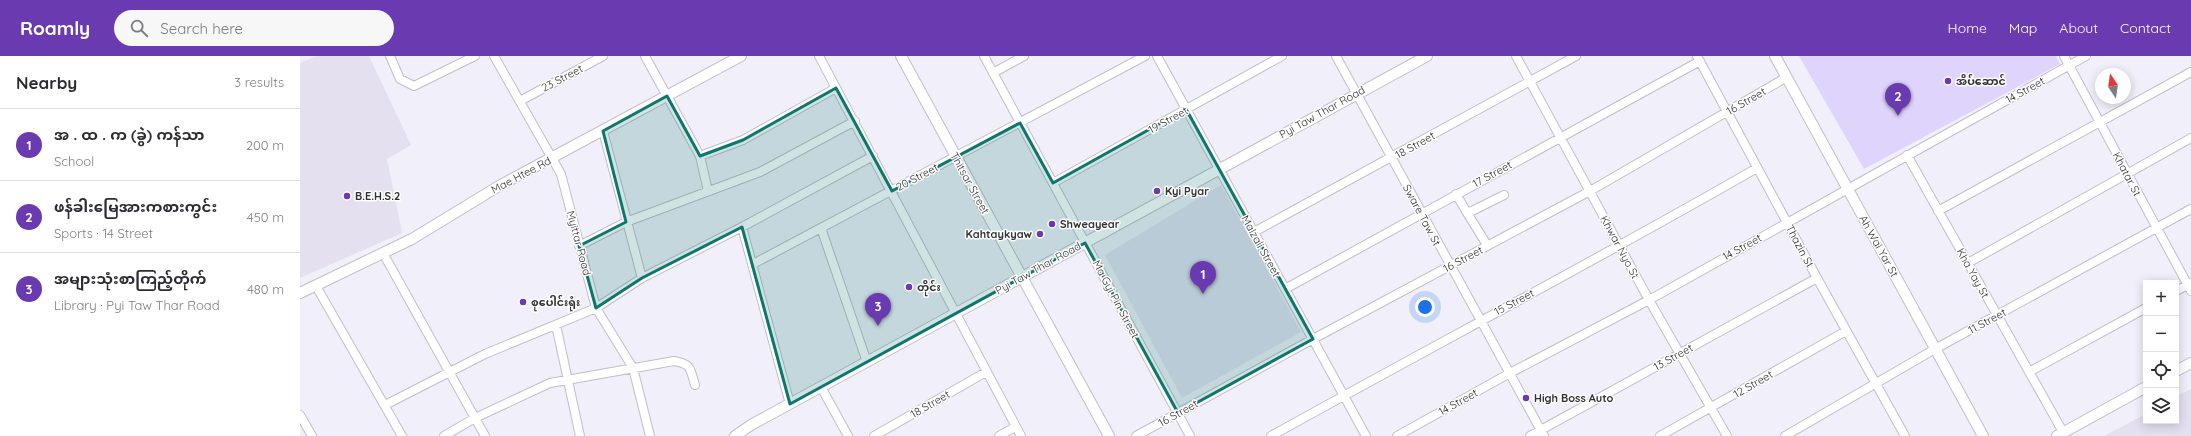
<!DOCTYPE html>
<meta charset="utf-8">
<style>
body{margin:0;font-family:Quicksand,"Noto Sans Myanmar",sans-serif;background:#f7f7f7;color:#2b2b33}
.controls{position:absolute;right:12px;bottom:12px;display:grid;overflow:hidden;border-radius:0px;box-shadow:0 2px 10px #0003}
.controls button{width:36px;height:36px;display:grid;place-items:center;padding:0;border:0;border-bottom:1px solid #e1e1e2;background:#fff;color:#2b2b33;font:20px sans-serif}
.compass{position:absolute;left:1795px;top:12px;width:36px;height:36px;border-radius:50%;background:#fff;box-shadow:0 2px 10px #0003;rotate:347deg}
.you{position:absolute;left:1125px;top:251px;width:14px;height:14px;margin:-10px;border:3px solid #fff;border-radius:50%;background:#1a73e8;box-shadow:0 0 0 6px #1a73e833}
.badge{display:grid;place-items:center;width:26px;height:26px;border-radius:50%;background:#6a3ab1;color:#fff;font-size:13px;font-weight:700}
.pin{position:absolute;translate:-50% -33px;filter:drop-shadow(0 1px 2px #0008)}
.pin::after{content:'';position:absolute;top:21px;width:14px;height:12px;background:inherit;clip-path:polygon(0 0,100% 0,50% 100%)}
.list{margin:0;padding:0;list-style:none}
h2{display:flex;justify-content:space-between;align-items:center;height:52px;margin:0;padding:0 16px;font-size:17px}
h2 small{font-size:13px;font-weight:400;color:#7c7c81}
.list li{display:grid;grid-template-columns:26px 1fr auto;gap:12px;align-items:center;box-sizing:border-box;height:72px;padding:0 16px;border-top:1px solid #e1e1e2}
.list b{display:block;font-size:15px;white-space:nowrap}
.list p{margin:0;font-size:13px;white-space:nowrap;color:#7c7c81}
.list em{font-size:13px;font-style:normal;color:#7c7c81}
.icon{flex:none;width:22px;height:22px;fill:none;stroke:currentColor;stroke-width:2;stroke-linecap:round;stroke-linejoin:round}
.map{position:relative;flex:none;width:1891px;height:380px;overflow:hidden}
header{display:flex;align-items:center;gap:24px;box-sizing:border-box;height:56px;padding:0 20px;background:#6a3ab1;color:#fff}
header strong{font-size:19px}
nav{display:flex;gap:22px;margin-inline-start:auto;font-size:14px}
.search{width:280px;height:36px;background:#f7f7f7;display:flex;align-items:center;gap:10px;box-sizing:border-box;padding:0 14px;border-radius:22px;color:#7c7c81;font-size:15px}
main{display:flex}
aside{flex:1;background:#fff}
.map>svg:first-child{display:block}
</style>
<header>
<strong>Roamly</strong>
<div class="search"><svg class="icon" aria-label="search" viewBox="0 0 24 24"><circle cx="10" cy="10" r="6"/><path d="M15 15l6 6"/></svg>Search here</div>
<nav><a>Home</a><a>Map</a><a>About</a><a>Contact</a></nav>
</header>
<main>
<aside>
<h2>Nearby<small>3 results</small></h2>
<ul class="list">
<li><span class="badge">1</span><div><b>အ . ထ . က (ခွဲ) ကန်သာ</b><p>School</p></div><em>200 m</em></li>
<li><span class="badge">2</span><div><b>ဖန်ခါးမြေအားကစားကွင်း</b><p>Sports · 14 Street</p></div><em>450 m</em></li>
<li><span class="badge">3</span><div><b>အများသုံးစာကြည့်တိုက်</b><p>Library · Pyi Taw Thar Road</p></div><em>480 m</em></li>
</ul>
</aside>
<div class="map">
<svg width="1891" height="380" viewBox="0 0 1891 380">
<rect width="100%" height="100%" fill="#f1eff9"/>
<path fill="#e4e0f0" d="M17,0H69L111,89L87,103L102,177L0,222V7Z
M921,129L1001,276L882,342L805,199Z
M1891,333V380H1804L1846,358V365H1876V341Z"/>
<path fill="#dfd4fc" d="M1499,0H1756L1760,8L1564,113Z"/>
<g fill="none" stroke-linecap="round" stroke-linejoin="round">
<g stroke="#c1bec8" stroke-width="10">
<path id="minor" d="M90,0L100,23L114,30L175,0
M194,0L261,118L296,252L333,312L350,380
M345,0L400,100L408,135
M519,0L721,380
M684,0L890,380
M857,0L1066,380
M1036,0L1244,380
M1216,0L1349,244L1427,380
M1397,0L1517,222L1605,380
M1764,0L1891,235
M693,17L724,0
M220,45L303,0
M303,75L342,222
M1607,99L1763,376
M400,100L443,84L536,32
M753,127L982,0
M1156,138L1166,155L1170,156L1204,139
M1166,155L1187,189
M1638,155L1891,16
M442,171L490,348
M521,172L567,306
M954,176L1276,0
M279,190L326,166L460,116L555,65
M83,197L185,380
M1668,207L1891,82
M453,208L845,0
M16,230L102,380
M985,233L1400,5
M1876,235L1891,227
M256,269L280,380
M1729,316L1846,252
M521,331L548,380
M85,349L185,298L296,252L342,222L442,171L573,100
M0,359L12,380
M144,380L175,362L250,327L374,305C392,308 390,313 395,329
M574,380L686,316
M699,380L715,371
M836,380L1013,283L1290,135L1487,21
M971,380C1133,290 1297,204 1457,112
M1097,380L1210,317L1349,244L1786,0
M1230,380L1517,222
M1360,380L1546,275
M1485,380L1635,293L1891,153"/>
</g>
<g stroke="#c1bec8" stroke-width="12">
<path id="tertiary" d="M601,0L809,380
M1475,0L1683,380
M0,237L112,183L199,130L441,0
M1876,315L1891,307
M435,380L451,369L1127,0
M1757,380L1846,331"/>
</g>
<use href="#minor" stroke="#fff" stroke-width="8"/>
<use href="#tertiary" stroke="#fff" stroke-width="10"/>
</g>
<path fill="#0f766e" fill-opacity="0.2" stroke="#0f766e" stroke-width="3" stroke-linejoin="round" d="M536,32L592,135L720,67L753,127L886,53L1013,283L878,357L785,187L490,348L442,171L342,222L296,252L279,190L326,166L303,75L367,40L400,100L443,84Z"/>
<g fill="#6a3ab1" stroke="#fefefe" stroke-width="1.5">
<circle cx="1648" cy="25" r="4"/>
<circle cx="857" cy="135" r="4"/>
<circle cx="47" cy="140" r="4"/>
<circle cx="752" cy="168" r="4"/>
<circle cx="740" cy="178" r="4"/>
<circle cx="609" cy="231" r="4"/>
<circle cx="223" cy="246" r="4"/>
<circle cx="1226" cy="342" r="4"/>
</g>
<g text-anchor="middle" dominant-baseline="central" stroke-width="3" stroke-linejoin="round" paint-order="stroke">
<g font-size="11" fill="#313034" stroke="#fefefe">
<text transform="translate(262 22) rotate(-28)">23 Street</text>
<text transform="translate(1725 34) rotate(-29)">14 Street</text>
<text transform="translate(1446 45) rotate(-30)">16 Street</text>
<text transform="translate(1022 56) rotate(-29)">Pyi Taw Thar Road</text>
<text transform="translate(868 64) rotate(-29)">19 Street</text>
<text transform="translate(1115 89) rotate(-29)">18 Street</text>
<text transform="translate(1192 118) rotate(-29)">17 Street</text>
<text transform="translate(1827 118) rotate(62)">Khatar St</text>
<text transform="translate(221 119) rotate(-28)">Mae Htee Rd</text>
<text transform="translate(617 121) rotate(-28)">20 Street</text>
<text transform="translate(670 127) rotate(61)">Thitsar Street</text>
<text transform="translate(1122 159) rotate(62)">Sware Taw St</text>
<text transform="translate(279 187) rotate(75)">Myittar Road</text>
<text transform="translate(961 190) rotate(61)">Malzali Street</text>
<text transform="translate(1500 190) rotate(62)">Thazin St</text>
<text transform="translate(1579 190) rotate(61)">Ah Wai Yar St</text>
<text transform="translate(1320 191) rotate(62)">Khwar Nyo St</text>
<text transform="translate(1442 191) rotate(-29)">14 Street</text>
<text transform="translate(1163 203) rotate(-28)">16 Street</text>
<text transform="translate(738 212) rotate(-29)">Pyi Taw Thar Road</text>
<text transform="translate(1673 217) rotate(61)">Kha Yay St</text>
<text transform="translate(816 243) rotate(62)">Ma Gyi Pin Street</text>
<text transform="translate(1214 246) rotate(-28)">15 Street</text>
<text transform="translate(1687 265) rotate(-28)">11 Street</text>
<text transform="translate(1373 301) rotate(-29)">13 Street</text>
<text transform="translate(1453 328) rotate(-30)">12 Street</text>
<text transform="translate(1158 346) rotate(-29)">14 Street</text>
<text transform="translate(630 348) rotate(-30)">18 Street</text>
<text transform="translate(878 357) rotate(-29)">16 Street</text>
</g>
<g font-size="11" font-weight="bold" fill="#313034" stroke="#fefefe" text-anchor="start">
<text x="1656" y="25">အိပ်ဆောင်</text>
<text x="865" y="135">Kyi Pyar</text>
<text x="55" y="140">B.E.H.S.2</text>
<text x="760" y="168">Shweayear</text>
<text x="732" y="178" text-anchor="end">Kahtaykyaw</text>
<text x="617" y="231">တိုင်း</text>
<text x="231" y="246">စုပေါင်းရုံး</text>
<text x="1234" y="342">High Boss Auto</text>
</g>
</g>
</svg>
<div class="controls">
<button>+</button>
<button>−</button>
<button><svg class="icon" aria-label="locate" viewBox="0 0 24 24"><circle cx="12" cy="12" r="6"/><path d="M12 2v4M12 18v4M2 12h4M18 12h4"/></svg></button>
<button><svg class="icon" aria-label="layers" viewBox="0 0 24 24"><path d="M12 4l9 5-9 5-9-5zM3 14l9 5 9-5"/></svg></button>
</div>
<svg class="compass" viewBox="-18 -18 36 36"><path d="M0-13l5 13h-10z" fill="#e53935"/><path d="M0 13l5-13h-10z" fill="#7c7c81"/></svg>
<div class="you"></div>
<div class="pin badge" style="left:903px;top:238px">1</div>
<div class="pin badge" style="left:1598px;top:60px">2</div>
<div class="pin badge" style="left:578px;top:270px">3</div>
</div>
</main>
